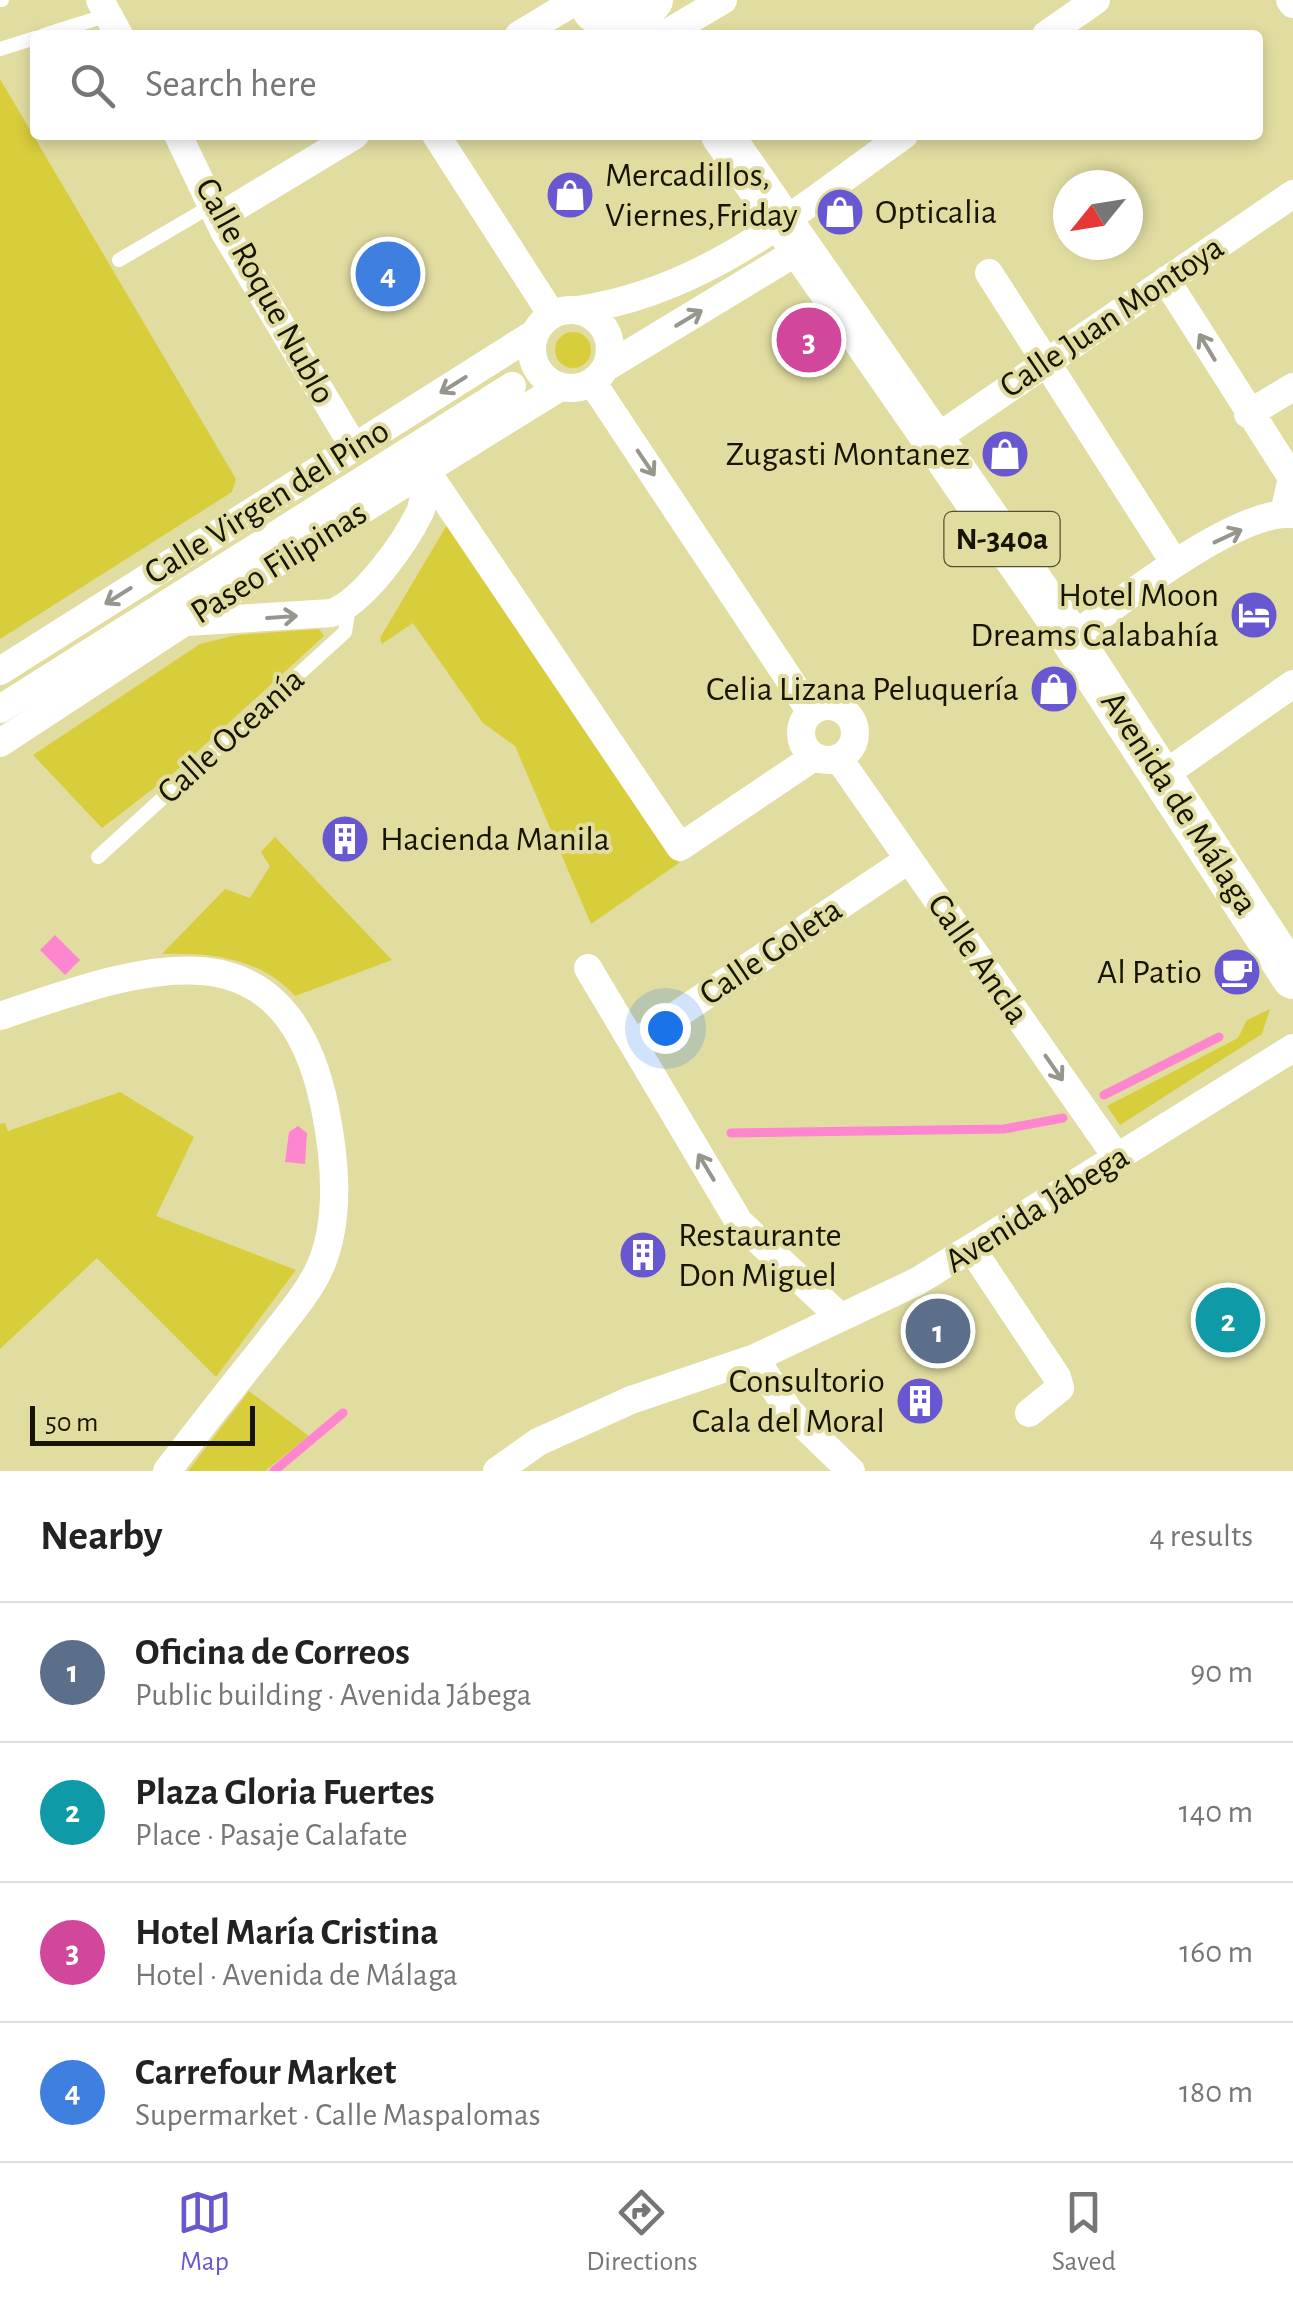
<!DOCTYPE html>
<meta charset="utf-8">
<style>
body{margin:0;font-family:"Alegreya Sans",sans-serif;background:#f2f2f2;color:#222}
.compass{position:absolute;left:1053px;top:170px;width:90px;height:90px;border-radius:50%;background:#fff;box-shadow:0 5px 15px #0003;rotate:240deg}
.scale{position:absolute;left:30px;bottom:25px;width:225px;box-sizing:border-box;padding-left:10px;border:5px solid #171501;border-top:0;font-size:28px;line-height:35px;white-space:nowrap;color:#171501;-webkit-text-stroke:8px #e1dda1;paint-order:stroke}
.you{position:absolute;left:665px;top:1028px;width:35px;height:35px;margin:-25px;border:8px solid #fff;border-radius:50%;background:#1a73e8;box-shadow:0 0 0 15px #1a73e833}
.badge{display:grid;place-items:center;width:65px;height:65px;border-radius:50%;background:#6757d0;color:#fff;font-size:32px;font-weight:700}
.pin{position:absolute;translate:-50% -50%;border:5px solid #fff;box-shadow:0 2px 10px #0006}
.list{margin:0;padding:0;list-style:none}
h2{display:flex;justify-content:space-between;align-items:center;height:130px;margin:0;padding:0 40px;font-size:42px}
h2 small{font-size:32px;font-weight:400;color:#767676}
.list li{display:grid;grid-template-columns:65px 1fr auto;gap:30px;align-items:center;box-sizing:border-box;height:140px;padding:0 40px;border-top:2px solid #e0e0e0}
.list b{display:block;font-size:38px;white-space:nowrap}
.list p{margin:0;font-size:32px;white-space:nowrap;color:#767676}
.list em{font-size:32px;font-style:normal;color:#767676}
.icon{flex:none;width:55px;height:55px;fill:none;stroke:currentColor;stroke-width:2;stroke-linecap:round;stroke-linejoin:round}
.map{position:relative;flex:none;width:1293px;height:1471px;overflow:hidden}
.search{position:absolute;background:#fff;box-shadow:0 5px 15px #0003;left:30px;right:30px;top:30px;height:110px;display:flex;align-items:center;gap:25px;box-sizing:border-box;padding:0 35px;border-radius:10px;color:#767676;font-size:38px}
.sheet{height:690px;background:#fff}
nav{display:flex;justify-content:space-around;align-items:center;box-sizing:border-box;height:140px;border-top:2px solid #e0e0e0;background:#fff;font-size:28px;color:#767676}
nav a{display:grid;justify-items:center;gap:5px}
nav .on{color:#6757d0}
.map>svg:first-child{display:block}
</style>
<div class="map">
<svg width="1293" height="1471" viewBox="0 0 1293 1471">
<rect width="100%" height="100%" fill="#e1dda1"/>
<path fill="#d8cd3b" d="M0,79L236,479L232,492L0,639Z
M555 350a18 18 0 1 1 36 0a18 18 0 1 1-36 0Z
M451,518L679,863L591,924L515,746L483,723L413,623L382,644L380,638Z
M319,629L324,636L175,772L102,828L33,755L200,644L237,635Z
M275,837L392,960L295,996C261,958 210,952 162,954L225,889L250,898L270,866L261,852Z
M1270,1009L1262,1034L1120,1125L1107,1106L1238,1038L1247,1020Z
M120,1092L194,1137L156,1216L296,1270L216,1377L97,1258L0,1349V1124L5,1123L8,1131Z
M249,1391L309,1436L265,1471H188Z"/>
<path fill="#fe86ce" d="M55,935L80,960L65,975L40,950Z
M298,1126L307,1133L305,1164L285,1162L289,1132Z"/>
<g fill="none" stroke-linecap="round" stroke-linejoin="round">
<path stroke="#fe86ce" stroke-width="9" d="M1104,1095L1219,1037
M731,1133L1004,1129L1063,1118
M274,1471L343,1413"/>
<path stroke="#fff" stroke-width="14" d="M0,0H2
M44,35L108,15
M0,49L35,38
M119,260L213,205
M98,857L345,632L349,607"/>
<path stroke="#fff" stroke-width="28" d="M100,0L119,35
M1290,0L1293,4
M519,35L577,0
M664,35L723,0
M1046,35L1096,0
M178,135L224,231L354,447
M436,135L552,315
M219,217L355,135
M989,273L1174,562
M1166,280L1292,478L1284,513
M577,310C707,292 800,208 904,135
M532 349a39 39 0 1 1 78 0a39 39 0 1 1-78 0Z
M605,368L803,248
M592,382L811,712
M1248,414L1293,387
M932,441L1293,194
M427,472L680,847L814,757
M186,622L332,613C364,601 405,543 420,512C425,500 425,484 427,472
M1071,638C1117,604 1237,509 1293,514
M0,671L535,333
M801 733a27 27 0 1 1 54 0a27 27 0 1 1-54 0Z
M0,709L512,386
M0,743L227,594L560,387
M839,759L1118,1159
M1162,776L1293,684
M588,968L739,1222L840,1317
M0,1016C139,969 285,912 325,1108C335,1158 341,1217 321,1265C308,1295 284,1320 265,1346C232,1387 199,1429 167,1471
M633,1044L908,860
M973,1251L1057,1377L1060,1388L1029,1413
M755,1358L789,1411L851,1471
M497,1471L538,1442L631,1400L755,1358L918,1281L1293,1048"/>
<path stroke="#fff" stroke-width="42" d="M587,0L594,11L617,22L639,15L652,0
M722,135L1071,638L1293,978"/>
</g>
<defs><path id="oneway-shaft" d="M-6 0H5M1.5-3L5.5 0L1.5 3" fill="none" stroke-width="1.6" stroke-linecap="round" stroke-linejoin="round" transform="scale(2.5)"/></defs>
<g stroke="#97968d">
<use href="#oneway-shaft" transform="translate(689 318) rotate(-31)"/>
<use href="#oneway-shaft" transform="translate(1207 347) rotate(-121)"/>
<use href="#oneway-shaft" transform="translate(453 385) rotate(148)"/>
<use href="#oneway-shaft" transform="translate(646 463) rotate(56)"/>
<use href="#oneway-shaft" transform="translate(1228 536) rotate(-25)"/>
<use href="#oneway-shaft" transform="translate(118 596) rotate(148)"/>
<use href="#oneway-shaft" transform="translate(282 617) rotate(-4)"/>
<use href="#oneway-shaft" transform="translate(1054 1068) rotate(55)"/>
<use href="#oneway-shaft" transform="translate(706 1167) rotate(-121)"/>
</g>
<defs>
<g id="shop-disc" transform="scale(2.5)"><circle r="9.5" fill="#6757d0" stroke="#e1dda1"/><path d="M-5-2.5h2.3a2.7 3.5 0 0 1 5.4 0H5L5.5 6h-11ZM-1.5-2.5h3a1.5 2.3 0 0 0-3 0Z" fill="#fff"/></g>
<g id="hotel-disc" transform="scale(2.5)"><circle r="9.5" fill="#6757d0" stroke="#e1dda1"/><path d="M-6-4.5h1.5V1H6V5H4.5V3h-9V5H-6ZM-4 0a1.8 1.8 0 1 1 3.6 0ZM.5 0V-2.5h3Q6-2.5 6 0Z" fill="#fff"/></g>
<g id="building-disc" transform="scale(2.5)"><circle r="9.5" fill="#6757d0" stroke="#e1dda1"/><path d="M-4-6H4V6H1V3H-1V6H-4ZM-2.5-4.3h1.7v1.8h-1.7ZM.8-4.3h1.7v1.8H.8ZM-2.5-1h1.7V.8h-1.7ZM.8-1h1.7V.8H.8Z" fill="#fff"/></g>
<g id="cafe-disc" transform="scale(2.5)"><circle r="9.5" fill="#6757d0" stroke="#e1dda1"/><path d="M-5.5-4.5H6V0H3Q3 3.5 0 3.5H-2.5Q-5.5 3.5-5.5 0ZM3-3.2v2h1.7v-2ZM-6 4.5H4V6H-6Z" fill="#fff"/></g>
</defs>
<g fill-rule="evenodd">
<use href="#shop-disc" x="570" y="195"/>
<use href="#shop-disc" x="840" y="212"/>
<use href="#shop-disc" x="1005" y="454"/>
<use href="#hotel-disc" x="1254" y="615"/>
<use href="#shop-disc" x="1054" y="689"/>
<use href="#building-disc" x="345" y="839"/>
<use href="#cafe-disc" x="1237" y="972"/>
<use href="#building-disc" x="643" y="1255"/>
<use href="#building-disc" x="920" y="1401"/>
</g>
<g text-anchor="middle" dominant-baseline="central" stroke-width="8" stroke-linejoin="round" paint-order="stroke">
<rect fill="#e1dda1" stroke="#545131" stroke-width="2.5" x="944.5" y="512" width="115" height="54" rx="8"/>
<g font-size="32" font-weight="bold" fill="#171501">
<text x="1002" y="539">N-340a</text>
</g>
<g font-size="35" fill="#171501" stroke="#e1dda1" text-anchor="end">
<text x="605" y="175" text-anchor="start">Mercadillos,<tspan x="605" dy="40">Viernes,Friday</tspan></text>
<text x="875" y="212" text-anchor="start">Opticalia</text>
<text x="970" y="454">Zugasti Montanez</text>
<text x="1219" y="595">Hotel Moon<tspan x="1219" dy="40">Dreams Calabahía</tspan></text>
<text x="1019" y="689">Celia Lizana Peluquería</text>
<text x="380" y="839" text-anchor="start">Hacienda Manila</text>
<text x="1202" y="972">Al Patio</text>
<text x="678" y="1235" text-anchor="start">Restaurante<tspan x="678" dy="40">Don Miguel</tspan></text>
<text x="885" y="1381">Consultorio<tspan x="885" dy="40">Cala del Moral</tspan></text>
</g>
<g font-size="35" fill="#171501" stroke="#e1dda1">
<text transform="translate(265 291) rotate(61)">Calle Roque Nublo</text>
<text transform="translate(1112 317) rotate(-34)">Calle Juan Montoya</text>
<text transform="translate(267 502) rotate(-32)">Calle Virgen del Pino</text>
<text transform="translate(279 563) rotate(-32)">Paseo Filipinas</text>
<text transform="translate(231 736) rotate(-42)">Calle Oceanía</text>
<text transform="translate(1179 803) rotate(57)">Avenida de Málaga</text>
<text transform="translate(771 952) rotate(-34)">Calle Goleta</text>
<text transform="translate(978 959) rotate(55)">Calle Ancla</text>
<text transform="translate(1037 1209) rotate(-32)">Avenida Jábega</text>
</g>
</g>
</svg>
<svg class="compass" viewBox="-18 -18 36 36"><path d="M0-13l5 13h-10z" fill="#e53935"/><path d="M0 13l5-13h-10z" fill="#767676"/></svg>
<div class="scale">50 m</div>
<div class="you"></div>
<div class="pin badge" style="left:938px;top:1331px;background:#5c6f8a">1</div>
<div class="pin badge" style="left:1228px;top:1320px;background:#0f9aa8">2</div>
<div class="pin badge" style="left:809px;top:340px;background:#d1479c">3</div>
<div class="pin badge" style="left:388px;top:274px;background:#3f7fe0">4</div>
<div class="search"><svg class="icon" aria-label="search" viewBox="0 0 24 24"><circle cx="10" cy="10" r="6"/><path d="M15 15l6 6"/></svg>Search here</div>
</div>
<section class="sheet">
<h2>Nearby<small>4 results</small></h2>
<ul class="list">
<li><span class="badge" style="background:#5c6f8a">1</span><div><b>Oficina de Correos</b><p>Public building · Avenida Jábega</p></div><em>90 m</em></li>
<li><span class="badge" style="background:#0f9aa8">2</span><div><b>Plaza Gloria Fuertes</b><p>Place · Pasaje Calafate</p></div><em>140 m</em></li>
<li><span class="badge" style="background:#d1479c">3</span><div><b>Hotel María Cristina</b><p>Hotel · Avenida de Málaga</p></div><em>160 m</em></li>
<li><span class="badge" style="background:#3f7fe0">4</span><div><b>Carrefour Market</b><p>Supermarket · Calle Maspalomas</p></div><em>180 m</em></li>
</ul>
</section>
<nav>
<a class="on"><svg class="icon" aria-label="map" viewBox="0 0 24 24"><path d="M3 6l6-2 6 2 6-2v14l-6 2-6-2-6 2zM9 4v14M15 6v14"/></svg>Map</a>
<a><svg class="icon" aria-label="directions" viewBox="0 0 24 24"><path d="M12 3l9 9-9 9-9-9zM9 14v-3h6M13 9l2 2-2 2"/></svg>Directions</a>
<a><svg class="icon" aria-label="saved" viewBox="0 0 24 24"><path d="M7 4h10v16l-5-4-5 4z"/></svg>Saved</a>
</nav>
